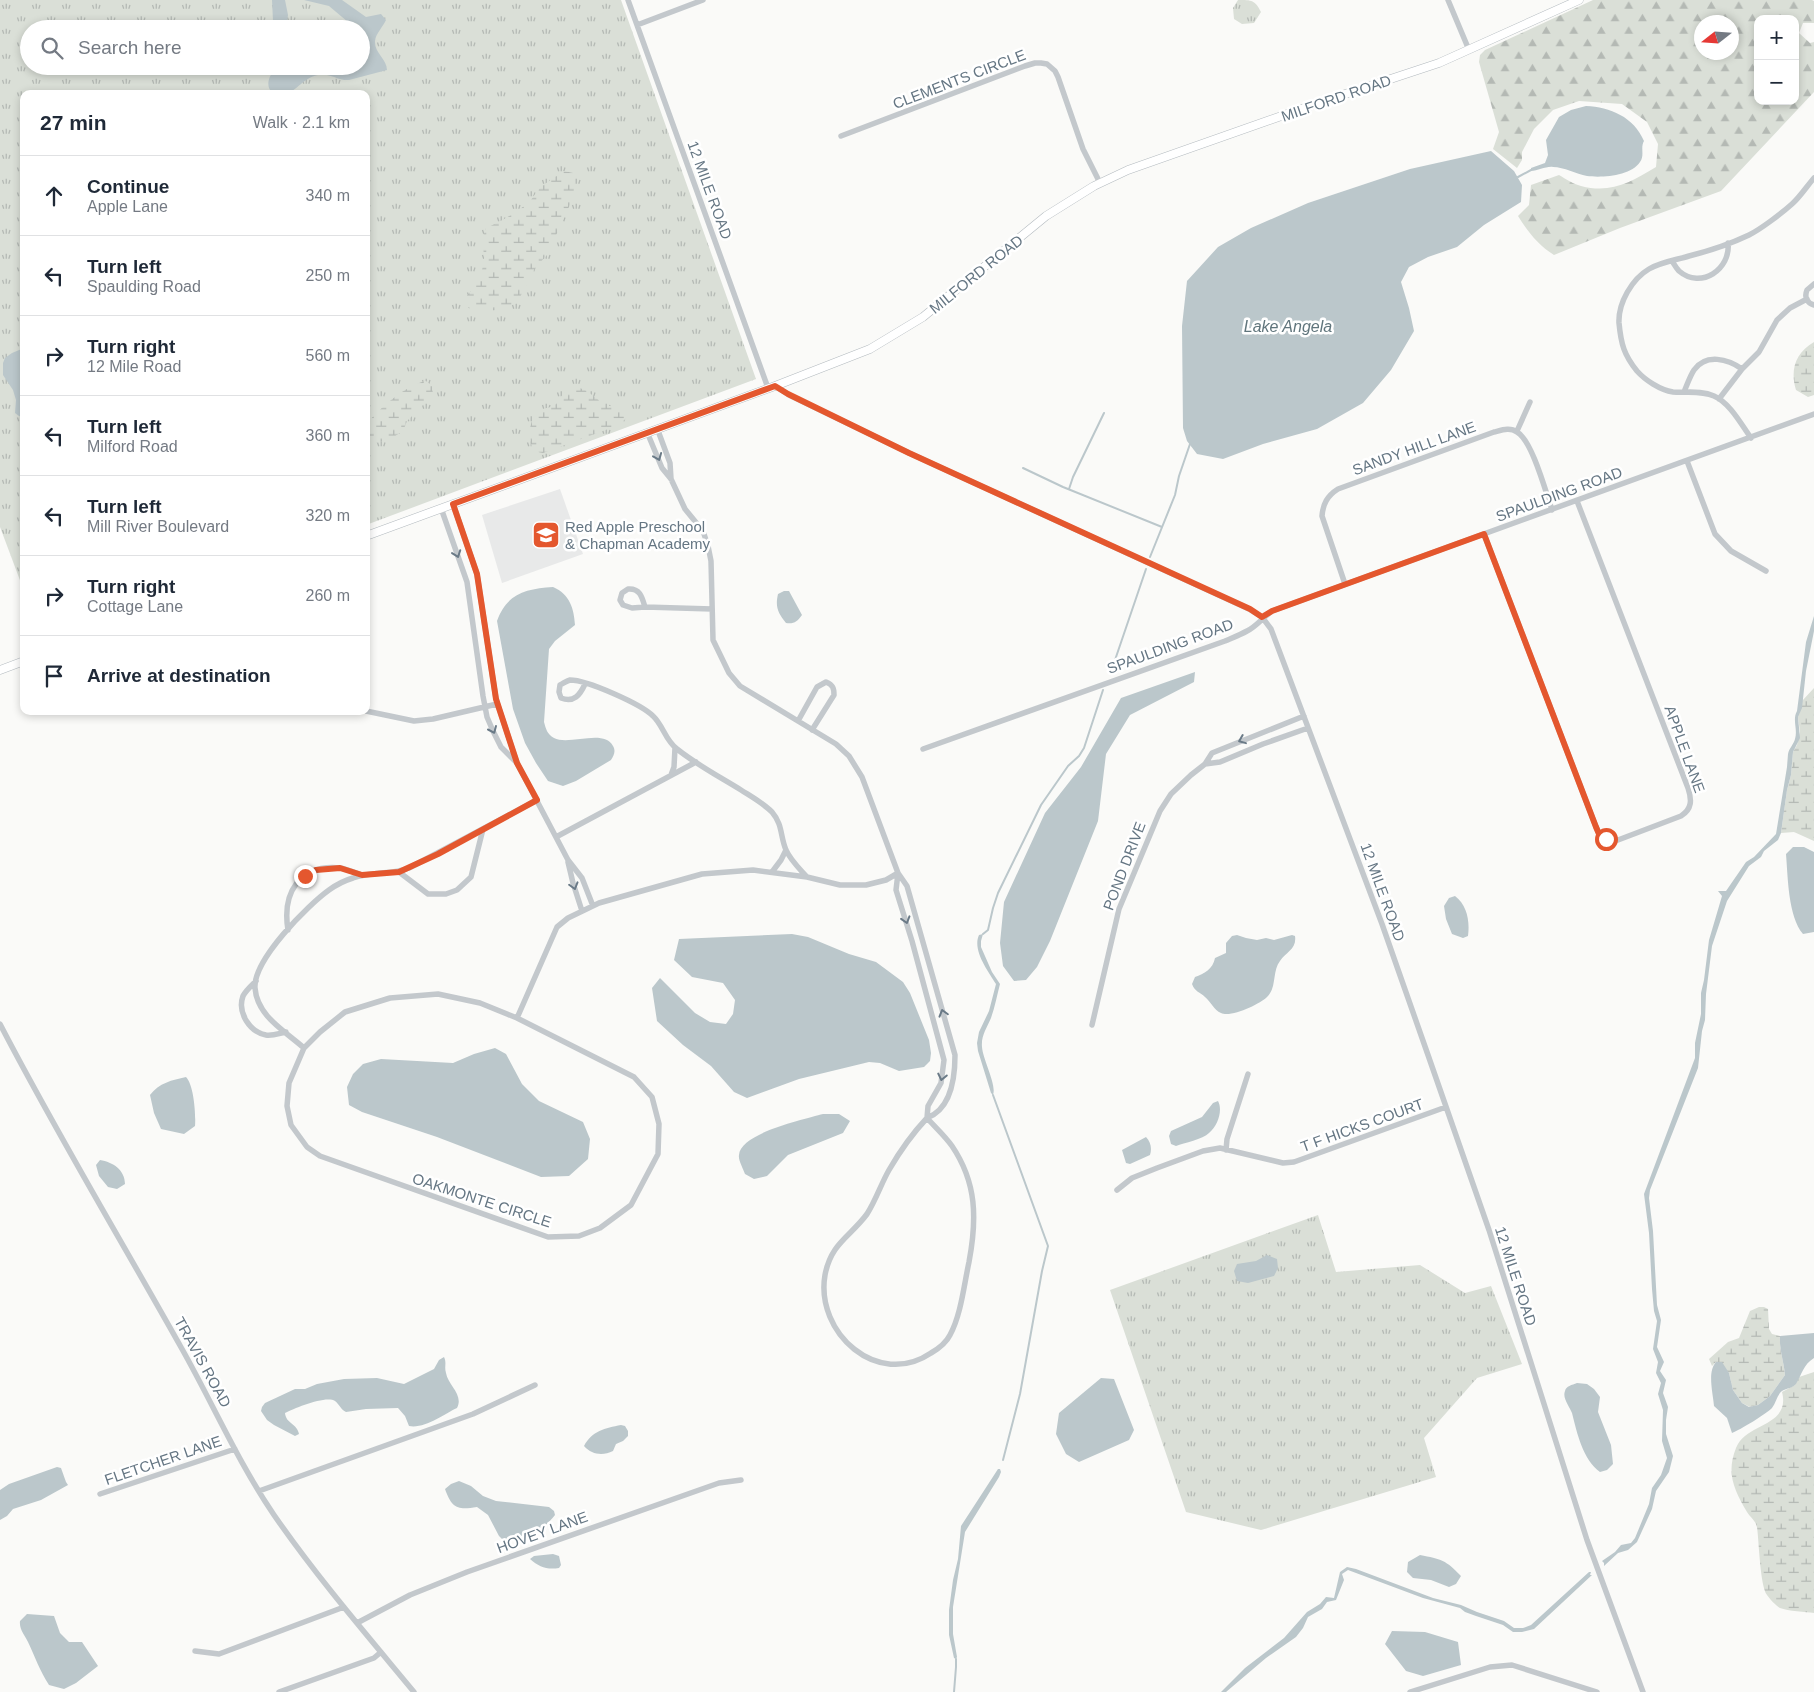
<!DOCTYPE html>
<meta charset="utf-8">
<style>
body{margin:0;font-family:Arial,sans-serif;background:#f2f2f3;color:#1f2937}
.controls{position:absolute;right:15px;top:15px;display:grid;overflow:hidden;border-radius:10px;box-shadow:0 2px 8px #0003}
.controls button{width:45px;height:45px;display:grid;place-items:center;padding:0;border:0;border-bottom:1px solid #e0e1e3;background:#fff;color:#1f2937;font:25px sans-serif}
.compass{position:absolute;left:1694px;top:15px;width:45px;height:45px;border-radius:50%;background:#fff;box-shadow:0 2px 8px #0003;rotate:253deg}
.stop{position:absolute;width:15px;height:15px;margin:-11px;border:4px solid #e4572e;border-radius:50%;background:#fff}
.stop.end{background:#e4572e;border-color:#fff;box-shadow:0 1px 5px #0008}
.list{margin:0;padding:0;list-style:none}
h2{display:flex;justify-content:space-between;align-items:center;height:65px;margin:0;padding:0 20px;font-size:21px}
h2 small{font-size:16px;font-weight:400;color:#747a83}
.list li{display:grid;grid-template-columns:32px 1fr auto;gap:15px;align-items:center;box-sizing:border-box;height:80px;padding:0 20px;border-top:1px solid #e0e1e3}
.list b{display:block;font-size:19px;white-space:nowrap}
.list p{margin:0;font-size:16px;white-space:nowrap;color:#747a83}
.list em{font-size:16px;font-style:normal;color:#747a83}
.icon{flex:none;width:28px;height:28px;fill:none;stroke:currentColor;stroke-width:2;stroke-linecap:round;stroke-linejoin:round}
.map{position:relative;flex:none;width:1814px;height:1692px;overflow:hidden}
.search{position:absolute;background:#fff;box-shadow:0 2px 8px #0003;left:20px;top:20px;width:350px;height:55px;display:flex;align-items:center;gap:12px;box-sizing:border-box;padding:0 18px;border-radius:28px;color:#747a83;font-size:19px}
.panel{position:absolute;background:#fff;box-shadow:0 2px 8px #0003;left:20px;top:90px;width:350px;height:625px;border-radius:10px}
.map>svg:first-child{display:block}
</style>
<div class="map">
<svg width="1814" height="1692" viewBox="0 0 1814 1692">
<defs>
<pattern id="grass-tufts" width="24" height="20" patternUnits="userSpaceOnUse" patternTransform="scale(1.25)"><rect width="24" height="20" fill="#dadfd7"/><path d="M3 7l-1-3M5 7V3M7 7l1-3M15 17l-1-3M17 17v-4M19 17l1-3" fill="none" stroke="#b4b9b4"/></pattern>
<pattern id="forest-firs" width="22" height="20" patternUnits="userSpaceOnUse" patternTransform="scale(1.25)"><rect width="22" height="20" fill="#dadfd7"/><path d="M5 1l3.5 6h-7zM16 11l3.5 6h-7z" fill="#b4b9b4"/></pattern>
<pattern id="wetland-marsh" width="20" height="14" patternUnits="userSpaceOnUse" patternTransform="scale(1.25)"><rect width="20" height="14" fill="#dadfd7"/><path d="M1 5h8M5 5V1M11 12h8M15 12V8" fill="none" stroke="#b4b9b4"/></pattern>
</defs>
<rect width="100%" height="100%" fill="#fafaf8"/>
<path fill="#e8e9e9" d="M560,489L583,554L502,583L482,515Z"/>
<path fill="url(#grass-tufts)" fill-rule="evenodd" d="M0,0H621L756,379L366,525V94H24V591L0,527ZM29,29H361V66H29Z
M1238,0C1252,0 1255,0 1261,12L1254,23L1242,24L1234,19L1233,8Z
M1318,1215L1336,1272L1420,1265L1465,1293L1491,1286L1522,1364L1477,1378L1424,1438L1436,1477L1261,1530L1186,1512L1110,1290Z"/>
<path fill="url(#forest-firs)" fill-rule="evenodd" d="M1593,0H1812L1814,1V23H1803L1799,33L1810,43L1814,42V92L1721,191L1620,228L1554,255C1539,246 1527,231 1518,216L1529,205L1531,185L1559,175C1566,179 1573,184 1581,186C1611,194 1631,182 1656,167L1658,144L1647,122L1622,104L1579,101L1553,110L1534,129L1522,152V160L1517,168L1493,149L1499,132L1479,62L1480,55L1485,50ZM1758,19H1795V101H1758ZM1702,22H1732V52H1702Z"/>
<path fill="url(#wetland-marsh)" d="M564,171L573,173L575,182L573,198L547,255L535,268L517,303L496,310L476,312L465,306V298C475,288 483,274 484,259C484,245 480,243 486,228C501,222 515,213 528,203C533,199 536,191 541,187C548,182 555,176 564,171Z
M1814,342V395L1808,397L1796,390C1790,370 1795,353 1814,342Z
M426,381L432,386L433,395L407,421L403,431L392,438L366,446V424C382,407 404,386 426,381Z
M575,386L587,391L605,405L625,409L630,415L622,422L611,428L543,453L533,451C529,438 527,422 539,411C543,408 549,408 553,406C565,399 558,391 575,386Z
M1814,688V841L1794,832L1781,833L1787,790L1791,775L1793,752L1797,745L1800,732L1798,717L1802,705V701Z
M1759,1307H1764L1768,1309L1769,1329L1772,1334L1780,1336C1779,1349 1784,1362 1785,1375L1770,1396L1758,1405L1750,1407L1742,1403L1733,1390L1729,1373L1716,1362L1712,1366L1709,1359L1728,1342L1739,1338L1750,1311Z
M1814,1372V1613C1806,1612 1788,1611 1780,1608C1776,1606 1769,1598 1767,1595C1760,1586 1759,1541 1757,1527C1756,1521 1750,1517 1747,1512C1734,1490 1726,1473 1736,1448C1746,1422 1791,1427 1782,1392L1795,1385L1799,1377Z"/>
<path fill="#bbc7cb" d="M272,0H285L288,15L286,29H272L273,21Z
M304,0H342L366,17L381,14L386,20C383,27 376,33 375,41C374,53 387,59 387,70L349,80C338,81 329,72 318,75C298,79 296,99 272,93C264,83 271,76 275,66H339L347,71L354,66H361L360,26L356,23L348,22L329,6Z
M1586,106C1610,107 1634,117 1644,141C1640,148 1645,155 1640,162C1631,176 1602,178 1587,176C1576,174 1564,167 1553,167C1546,166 1538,171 1531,171V168L1545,163L1548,155L1546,140L1559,117L1571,110Z
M1491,151L1514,171L1522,185L1521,202L1484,225L1457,247L1428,257L1409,267L1401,282L1409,308L1414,331L1391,370L1363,403L1317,429L1263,444L1223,459L1197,454L1187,441L1183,428L1182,326L1187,281L1218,247L1251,228L1308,203L1410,169Z
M24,348V418L19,416L15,413L16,400L13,390L3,375V363L5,358L12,353Z
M553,587C570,594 574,609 575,625L555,641L549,649L544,722C546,729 547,734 554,738C569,746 604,728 613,746C616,751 614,755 611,760L576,781L563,786L548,781L536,763L525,743L513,709L497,621C507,593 526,589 553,587Z
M784,591H789L802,615C797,622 794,624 786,623C778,613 775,607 778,594Z
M1814,616V631L1806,671L1802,708L1798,717L1800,738L1793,752L1791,775L1787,790L1781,833L1778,840L1764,851L1761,857L1749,866L1727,901L1712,946L1706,994L1705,1020L1702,1031L1698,1068L1650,1190L1649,1198L1653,1231L1657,1305L1661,1320L1657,1347L1664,1362L1660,1371L1666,1380L1663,1393L1668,1407L1666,1420V1434L1673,1456L1669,1472L1656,1491L1652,1509L1637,1542L1628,1550L1618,1553L1604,1566V1563L1602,1561L1615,1552L1621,1545L1631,1543L1635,1538L1649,1504L1652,1488L1661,1475L1667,1458L1662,1441L1663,1410L1658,1394L1661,1383L1656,1373L1658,1362L1653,1349L1657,1321L1654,1311L1652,1289L1649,1233L1644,1194L1695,1058V1043L1701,1014V993L1704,980L1709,940L1722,896L1718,891H1726L1746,862L1754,857L1776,834L1787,767L1788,754C1789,748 1794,744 1795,739C1798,729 1792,720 1797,711L1806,642Z
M1195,672L1194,682L1130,715L1106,754L1098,821L1050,941L1037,967L1026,980L1014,981L1003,966L1000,943L1004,902L1045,813L1081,767L1121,698Z
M1793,847H1804L1814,852V932L1803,934C1788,916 1788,878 1786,854Z
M1455,896C1467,905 1470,921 1468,936L1463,938L1452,934L1446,919L1444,906L1449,898Z
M792,934L808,937L849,954L876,962L903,982L910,993L929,1040L931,1053L930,1061L924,1067L899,1071L880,1063L869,1062L799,1079L747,1098L734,1092L711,1066L683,1045L657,1021L652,988L660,978L695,1013L710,1022L726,1024L733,1014L735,1000L723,983L692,977L674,960L679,939Z
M983,934L981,941V947L992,972L1000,984C997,995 995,1007 991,1018C987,1028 981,1035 982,1047C983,1060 997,1085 993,1095L991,1093L978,1051L977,1043L979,1032L989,1011L996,984C988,971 972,950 979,935Z
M1237,935L1246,938L1257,940L1266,938L1274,940L1292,935L1295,936C1297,949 1286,952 1280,961C1272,971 1277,988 1267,997C1260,1004 1231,1018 1221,1013C1214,1010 1211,1002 1205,997C1200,992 1195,992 1192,984L1195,977C1204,974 1213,969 1215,958L1226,953V943L1232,936Z
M495,1048L506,1054L522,1084L539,1101L583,1122L590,1139L588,1159L569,1176L541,1177L437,1137L362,1112L349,1105L347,1087L353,1074L363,1064L381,1059L453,1063L474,1054Z
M186,1077C194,1085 196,1115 195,1126L184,1134L161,1129L154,1113L150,1095C159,1083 172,1080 186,1077Z
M1218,1101C1223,1110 1218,1126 1209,1133C1203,1139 1184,1143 1176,1146L1171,1144L1169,1136L1171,1131L1202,1117L1213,1103Z
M823,1114H839L850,1121L843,1133L788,1155L767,1176L754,1179L745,1174C743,1168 738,1160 739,1155C740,1133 805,1119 823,1114Z
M1146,1137C1151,1142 1152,1149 1150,1155L1130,1164L1126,1163L1122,1150Z
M100,1160C113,1162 125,1170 125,1184L117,1189L108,1187L99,1176L96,1165Z
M1267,1255L1277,1259L1278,1268L1274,1276L1248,1283L1237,1281L1234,1271L1237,1264L1256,1261Z
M1814,1333V1358C1803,1365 1802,1374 1796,1384C1793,1388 1787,1388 1782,1391C1777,1395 1776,1403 1772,1408C1766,1414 1740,1430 1732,1433L1727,1418L1714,1406C1713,1393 1707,1372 1716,1362H1722L1729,1373L1733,1390L1742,1403L1749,1407L1758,1405L1770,1396L1785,1375C1784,1362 1779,1349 1780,1336Z
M444,1357C447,1363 444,1367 446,1373C448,1385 464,1395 457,1408C444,1414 425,1429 409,1426L405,1416L398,1408L366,1409L346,1412C341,1410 340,1405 335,1401C326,1395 295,1408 285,1413C286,1424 297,1423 299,1434L295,1436L274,1425L267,1420L261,1411L262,1407L265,1403L295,1389H305L317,1384L344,1379L377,1378L404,1384L434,1369L439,1360Z
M1101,1378L1114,1379L1134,1430L1129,1440L1079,1462L1066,1454L1056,1434L1059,1413Z
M1577,1383L1587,1384L1594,1389L1600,1397L1598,1412L1611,1445L1613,1464L1607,1470L1600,1472C1583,1460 1577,1433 1572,1413C1570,1407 1562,1398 1565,1391C1566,1386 1572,1385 1577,1383Z
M621,1425L625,1426L628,1431V1436L623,1441L616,1444L613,1451C603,1456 592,1455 584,1446C592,1431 605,1428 621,1425Z
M57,1467L61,1468L66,1482L68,1485L41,1500L13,1509L7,1516L0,1520V1490L9,1484Z
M998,1469H1000L1001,1472L999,1477L965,1532L953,1607V1634L957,1657L956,1659L954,1658L949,1635V1610L953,1580L958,1559L961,1526Z
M459,1481L471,1486L483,1496L496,1501L549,1507L554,1511L555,1515C542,1532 524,1541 503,1540L499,1536L488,1515L477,1507C458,1510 452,1509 445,1489L451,1484Z
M553,1554L559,1556L561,1565L559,1568C547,1570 539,1567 530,1559L534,1556Z
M1420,1555C1441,1559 1446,1560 1461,1576L1456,1584L1449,1587L1431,1580L1413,1578L1407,1572L1408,1562Z
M1347,1567L1356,1569L1433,1598L1461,1605L1477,1612L1504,1621L1514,1628H1523L1531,1625L1589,1572H1591L1590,1575H1592L1534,1629L1522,1632H1513L1503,1625L1476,1616L1465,1612L1460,1608L1423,1598L1348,1570L1342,1574L1344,1580L1336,1600L1327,1602L1322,1609L1308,1617L1303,1628L1296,1637L1266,1658L1226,1692H1221L1245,1668L1284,1638L1307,1612L1320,1604L1326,1597L1334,1598L1340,1572Z
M27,1614L54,1616L60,1633L69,1642H82L98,1666L76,1683L64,1689L49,1685C40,1671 35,1657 28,1642C25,1635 19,1630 20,1621Z
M1392,1631L1425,1632L1458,1642L1461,1665L1423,1676L1406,1671L1385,1644Z"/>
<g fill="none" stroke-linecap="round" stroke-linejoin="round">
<path stroke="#bbc7cb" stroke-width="2" d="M1518,177L1531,170
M1023,468L1063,487L1162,527
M1069,489L1073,477L1104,413
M1150,557L1175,495L1179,476L1190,444
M1110,668L1115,660L1146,569
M983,934L988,930L993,908L998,893L1041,805L1068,766L1079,756L1084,748L1103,690
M993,1095L1048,1246L1042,1271L1020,1394L1003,1460
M954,1692L956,1667V1659"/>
<g stroke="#b3babf" stroke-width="9">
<path id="secondary" d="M366,536L775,386L870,349L923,317L1046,216L1094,186L1128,170L1324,101L1439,63L1579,0
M0,670L24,661"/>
</g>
<path stroke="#c3c8cc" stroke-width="5.5" d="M628,0L768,388
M1448,0L1469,50
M637,25L703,0
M841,136L1025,66L1035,63H1041L1047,64L1055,71L1058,77L1083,149L1100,183
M1672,261C1674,264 1676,268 1679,271C1701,290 1731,269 1728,243
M1814,284L1807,290C1804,297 1807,303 1814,305
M775,386L789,395L909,453L1249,609L1262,617L1271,629L1382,924L1428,1055L1489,1230L1587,1540L1643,1692
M1684,392C1687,385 1690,376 1694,370C1706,353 1728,359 1742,369
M1719,399L1742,369L1759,352L1777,320L1790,308L1807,299
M657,428L670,463L671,479
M1517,431L1530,402
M647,432L662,468L671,479L685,509L703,531L708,546L711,561L713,640L729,673L740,686L836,744L849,756L862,777L898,873L907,886L955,1055C955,1077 951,1109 927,1118L928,1106L941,1083L944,1060L912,941L896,890L898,873
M1751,438C1741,424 1730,403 1714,396C1701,390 1686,393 1673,392C1660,390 1645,380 1637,371C1624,355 1621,344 1619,323C1618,303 1632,279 1649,269C1661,262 1676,260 1689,256C1709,251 1730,244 1749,235C1761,229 1782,213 1792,204C1800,197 1807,186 1814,178
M1687,461L1715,534L1731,551L1766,571
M453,504L477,574L496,699L517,763
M441,508L467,582L483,696L487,717L493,731L501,747L517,763L568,860L582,878L593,906
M1484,534L1596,827L1602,838L1618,840L1681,816C1692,809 1692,800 1688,788L1577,501
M1345,584L1322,516C1323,504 1327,496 1338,489L1494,432C1502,430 1510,427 1517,432C1532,440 1546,493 1552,510
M645,607C642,597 640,588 628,589L622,593L620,600L623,605L632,608L645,607L712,609
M585,684C580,695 574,703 561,698L559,692L560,685C564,683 566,681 570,680C587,680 641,704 653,716C663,725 665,740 677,749C697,765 720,777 741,790C752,797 763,803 772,812C783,825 780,836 786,850C791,861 800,869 807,877
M366,711L414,721L433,719L497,704
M798,721L817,687L826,682C833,685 834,688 834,695L812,730
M923,749L1225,641C1232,638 1240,635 1247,631C1257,626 1262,618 1272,611L1814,414
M1205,764L1220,762L1263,744L1308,728
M671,775L674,767L675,748
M556,837L696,762
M568,862L573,883L582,911
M399,872L428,894H446L457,890L471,877L483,829
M772,872L781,860L786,850
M288,930C282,893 299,864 340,868C347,869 356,873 362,875
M256,981C252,985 246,990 243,996C237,1013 250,1032 266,1035C273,1036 280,1033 286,1032
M438,994L480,1003L517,1018L634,1077L652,1097L659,1124L658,1154L631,1205L600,1228L579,1236L548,1237L320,1156L307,1147L291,1125L287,1106L289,1083L304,1048L320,1032L345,1012L390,998Z
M517,1018L557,927L568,918L599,903L702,874L753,870L807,877L840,885H866L886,880L898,873
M0,1024C57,1134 121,1240 182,1349C213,1404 238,1462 274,1515C317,1577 366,1634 414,1692
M1092,1025L1119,909L1160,811L1171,794L1191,775L1205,764L1212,753L1304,716
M304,1048C285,1031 257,1016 255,988C253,960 308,905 329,890C336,885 346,880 353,878C372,871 391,875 409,868L537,800
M927,1118C935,1127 945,1136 952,1146C977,1183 977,1219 969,1262C964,1285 961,1315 950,1335C946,1343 938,1349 931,1353C878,1389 815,1333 825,1275C831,1243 850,1237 867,1214C876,1200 881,1184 889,1170C900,1151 912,1134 927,1118Z
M1226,1150L1227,1139L1248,1074
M1117,1190L1132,1178L1157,1168L1203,1151L1220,1148L1283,1163L1294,1162L1446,1107
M259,1491L473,1414L535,1385
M100,1494L235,1449
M357,1623L410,1595L467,1572L719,1483L741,1480
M195,1651L219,1654L344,1607
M279,1692L374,1658L381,1652
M1410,1692L1490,1667L1512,1665L1597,1692"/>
<use href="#secondary" stroke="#fff" stroke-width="8"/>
</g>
<defs><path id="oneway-chevron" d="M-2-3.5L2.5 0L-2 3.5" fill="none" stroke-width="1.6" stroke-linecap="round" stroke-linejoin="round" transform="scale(1.25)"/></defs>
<g stroke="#6a7a87">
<use href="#oneway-chevron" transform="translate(658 457) rotate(68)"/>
<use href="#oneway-chevron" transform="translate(457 554) rotate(70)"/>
<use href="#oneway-chevron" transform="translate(493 730) rotate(66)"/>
<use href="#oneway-chevron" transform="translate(1242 740) rotate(158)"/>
<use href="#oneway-chevron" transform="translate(574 886) rotate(74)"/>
<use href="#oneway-chevron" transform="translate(906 920) rotate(73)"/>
<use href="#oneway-chevron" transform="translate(943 1013) rotate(-106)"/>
<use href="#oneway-chevron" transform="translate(942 1077) rotate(102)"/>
</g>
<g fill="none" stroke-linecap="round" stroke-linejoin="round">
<path stroke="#e4572e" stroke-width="6" d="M305,876L316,870L340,868L362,875L399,872L438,854L537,800L517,763L496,699L477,574L453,504L775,386L788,394L909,453L1250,609L1262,617L1272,611L1484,534L1596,827L1599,834L1606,839"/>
</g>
<defs>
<g id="school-square" transform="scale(1.4375)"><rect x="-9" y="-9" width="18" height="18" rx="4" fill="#e4572e" stroke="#fff"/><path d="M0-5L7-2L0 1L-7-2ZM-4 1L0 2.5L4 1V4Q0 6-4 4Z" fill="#fff"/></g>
</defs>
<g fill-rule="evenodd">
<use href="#school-square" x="546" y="535"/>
</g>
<g text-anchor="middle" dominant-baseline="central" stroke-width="5" stroke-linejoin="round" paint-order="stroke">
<g font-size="15" fill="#657683" stroke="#fff">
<text transform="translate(959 79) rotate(-21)">CLEMENTS CIRCLE</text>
<text transform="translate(1336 98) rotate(-19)">MILFORD ROAD</text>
<text transform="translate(710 190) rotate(70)">12 MILE ROAD</text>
<text transform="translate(976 274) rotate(-39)">MILFORD ROAD</text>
<text transform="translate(1414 448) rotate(-20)">SANDY HILL LANE</text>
<text transform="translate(1559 494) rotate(-20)">SPAULDING ROAD</text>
<text transform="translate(1170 646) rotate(-20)">SPAULDING ROAD</text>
<text transform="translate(1685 749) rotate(70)">APPLE LANE</text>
<text transform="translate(1124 866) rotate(-69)">POND DRIVE</text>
<text transform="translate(1383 892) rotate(70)">12 MILE ROAD</text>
<text transform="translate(1362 1125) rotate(-20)">T F HICKS COURT</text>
<text transform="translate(482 1200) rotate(18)">OAKMONTE CIRCLE</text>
<text transform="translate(1516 1276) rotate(72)">12 MILE ROAD</text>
<text transform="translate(203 1362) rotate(61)">TRAVIS ROAD</text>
<text transform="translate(163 1460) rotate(-19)">FLETCHER LANE</text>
<text transform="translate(542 1532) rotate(-20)">HOVEY LANE</text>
</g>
<g font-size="15" fill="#657683" stroke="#fff" text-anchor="start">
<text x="565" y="526">Red Apple Preschool<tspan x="565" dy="17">&amp; Chapman Academy</tspan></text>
</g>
<g font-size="16" font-style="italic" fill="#60757c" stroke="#fff">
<text x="1288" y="326">Lake Angela</text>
</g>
</g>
</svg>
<div class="controls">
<button>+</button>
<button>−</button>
</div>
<svg class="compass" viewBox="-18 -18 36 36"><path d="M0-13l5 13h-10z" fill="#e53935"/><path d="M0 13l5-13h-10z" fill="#747a83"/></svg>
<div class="stop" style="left:1606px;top:839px"></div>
<div class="stop end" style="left:305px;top:876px"></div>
<div class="search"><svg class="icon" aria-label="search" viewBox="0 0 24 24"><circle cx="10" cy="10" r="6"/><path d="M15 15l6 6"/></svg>Search here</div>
<section class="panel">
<h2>27 min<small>Walk · 2.1 km</small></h2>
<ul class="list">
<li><svg class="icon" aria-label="ahead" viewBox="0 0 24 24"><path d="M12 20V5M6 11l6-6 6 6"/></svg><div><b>Continue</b><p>Apple Lane</p></div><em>340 m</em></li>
<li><svg class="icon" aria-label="left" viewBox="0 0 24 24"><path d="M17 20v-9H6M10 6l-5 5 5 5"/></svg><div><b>Turn left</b><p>Spaulding Road</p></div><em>250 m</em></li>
<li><svg class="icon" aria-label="right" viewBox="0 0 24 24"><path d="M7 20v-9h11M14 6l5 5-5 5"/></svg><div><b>Turn right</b><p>12 Mile Road</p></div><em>560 m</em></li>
<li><svg class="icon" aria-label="left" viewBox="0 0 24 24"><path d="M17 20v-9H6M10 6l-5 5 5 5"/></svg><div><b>Turn left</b><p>Milford Road</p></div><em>360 m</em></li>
<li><svg class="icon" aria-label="left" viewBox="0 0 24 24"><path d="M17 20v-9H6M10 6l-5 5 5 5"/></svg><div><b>Turn left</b><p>Mill River Boulevard</p></div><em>320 m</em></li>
<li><svg class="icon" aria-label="right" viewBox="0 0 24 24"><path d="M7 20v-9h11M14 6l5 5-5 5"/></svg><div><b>Turn right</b><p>Cottage Lane</p></div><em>260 m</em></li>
<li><svg class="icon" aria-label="arrive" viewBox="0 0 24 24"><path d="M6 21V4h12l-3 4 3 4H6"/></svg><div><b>Arrive at destination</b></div></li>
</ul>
</section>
</div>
